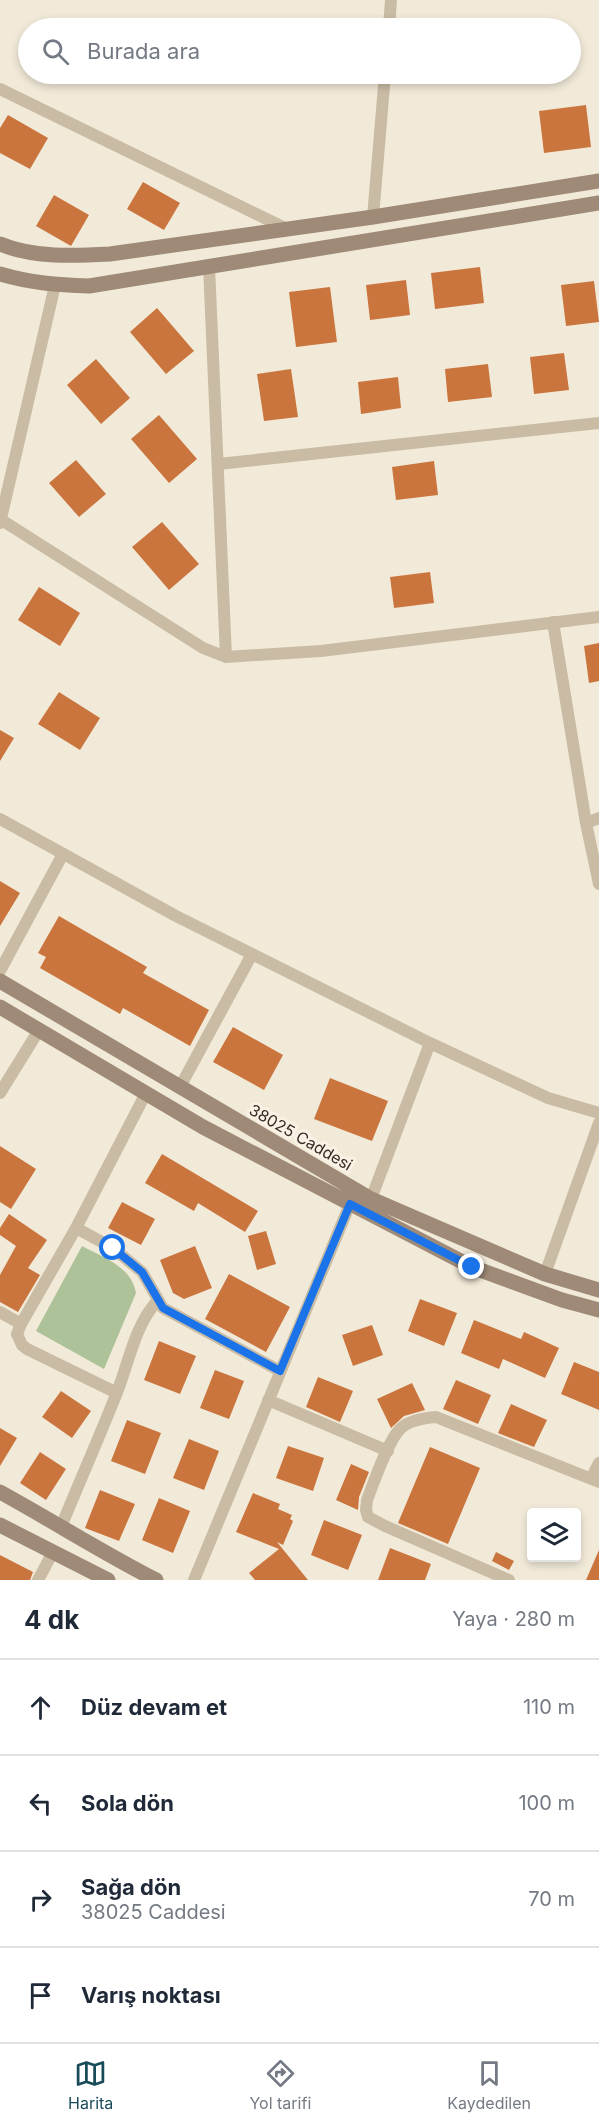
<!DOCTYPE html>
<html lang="tr">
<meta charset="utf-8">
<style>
body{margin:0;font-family:Inter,sans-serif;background:#f6f6f7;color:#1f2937}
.controls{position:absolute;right:18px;bottom:18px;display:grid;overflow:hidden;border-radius:6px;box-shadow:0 3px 9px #0003}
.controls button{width:54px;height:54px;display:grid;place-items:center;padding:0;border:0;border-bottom:2px solid #e0e1e3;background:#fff;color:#1f2937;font:30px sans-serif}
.stop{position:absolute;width:18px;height:18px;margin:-14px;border:4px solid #1a73e8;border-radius:50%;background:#fff}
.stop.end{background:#1a73e8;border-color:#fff;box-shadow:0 2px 6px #0008}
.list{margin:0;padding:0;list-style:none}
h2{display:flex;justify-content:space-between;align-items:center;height:78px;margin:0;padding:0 24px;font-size:26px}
h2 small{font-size:20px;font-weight:400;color:#747a83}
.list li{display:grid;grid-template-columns:39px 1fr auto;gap:18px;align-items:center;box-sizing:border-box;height:96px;padding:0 24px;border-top:2px solid #e0e1e3}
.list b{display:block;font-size:22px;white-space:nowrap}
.list p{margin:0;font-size:20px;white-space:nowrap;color:#747a83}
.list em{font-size:20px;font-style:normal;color:#747a83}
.icon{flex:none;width:33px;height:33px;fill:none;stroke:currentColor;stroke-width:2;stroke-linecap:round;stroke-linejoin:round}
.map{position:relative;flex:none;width:599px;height:1580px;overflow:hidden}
.search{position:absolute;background:#fff;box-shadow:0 3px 9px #0003;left:18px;right:18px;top:18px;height:66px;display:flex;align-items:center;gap:15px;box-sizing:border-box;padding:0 21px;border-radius:33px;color:#747a83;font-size:22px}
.sheet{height:462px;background:#fff}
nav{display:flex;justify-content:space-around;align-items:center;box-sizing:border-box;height:84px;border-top:2px solid #e0e1e3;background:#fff;font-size:16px;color:#747a83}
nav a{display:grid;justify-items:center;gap:3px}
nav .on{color:#1a4b58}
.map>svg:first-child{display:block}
</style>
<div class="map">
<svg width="599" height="1580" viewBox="0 0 599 1580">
<rect width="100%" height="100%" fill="#f2ead9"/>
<path fill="#adc298" d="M82,1246C104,1258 131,1266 136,1293L104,1369L36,1331Z"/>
<path fill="#ca753e" d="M586,105L591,147L544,153L539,111Z
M8,115L48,138L30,169L0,153V128Z
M143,182L180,203L164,230L127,209Z
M54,195L89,215L71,246L36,226Z
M480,267L484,303L435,309L431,273Z
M406,280L410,315L370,320L366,285Z
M594,281L599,322L566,326L561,285Z
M330,287L337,342L296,347L289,292Z
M157,308L194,351L166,374L130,332Z
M564,353L569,390L534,394L530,357Z
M96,359L130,398L101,424L67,385Z
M488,364L492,397L448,402L445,369Z
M291,369L298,417L264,421L257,374Z
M398,377L401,408L361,414L358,382Z
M159,415L197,459L169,483L131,439Z
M76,460L106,494L79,517L49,483Z
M434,461L438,495L396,500L392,467Z
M162,522L199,564L169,590L132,547Z
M430,572L434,603L394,608L390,577Z
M39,587L80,613L60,646L18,620Z
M599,643V681L589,683L584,646Z
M59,692L100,718L80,750L38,724Z
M0,730L14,738L0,761Z
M0,881L20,893L0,926Z
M59,916L147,967L143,973L209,1010L190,1046L123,1008L120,1014L40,968L46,957L38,953Z
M233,1027L283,1055L264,1090L213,1062Z
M330,1078L388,1101L372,1141L314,1119Z
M0,1146L36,1169L11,1209L0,1202Z
M162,1154L258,1211L245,1232L198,1203L194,1211L145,1183Z
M122,1202L155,1219L141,1245L108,1228Z
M9,1214L47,1240L28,1268L40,1275L18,1312L0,1302V1275L16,1246L0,1235V1228Z
M266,1231L276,1264L257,1270L248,1236Z
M195,1246L212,1288L184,1299L173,1293L160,1260Z
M229,1274L290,1307L266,1352L205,1319Z
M420,1299L457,1313L444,1346L408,1331Z
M474,1320L521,1339L524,1332L559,1348L545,1378L503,1359L499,1369L461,1353Z
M372,1325L383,1355L353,1366L342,1335Z
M159,1341L196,1356L180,1394L144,1380Z
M574,1362L599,1372V1410L561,1394Z
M215,1370L244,1381L229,1419L200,1408Z
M318,1377L353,1391L340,1422L306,1407Z
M456,1380L491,1395L478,1424L443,1409Z
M412,1383L425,1410L404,1416L391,1428L377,1399Z
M61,1391L91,1411L72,1438L42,1417Z
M511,1404L547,1420L534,1447L498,1433Z
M127,1420L161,1433L145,1474L111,1461Z
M0,1428L17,1438L0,1466Z
M189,1439L219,1451L204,1490L173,1478Z
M288,1446L324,1458L313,1491L276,1478Z
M430,1447L480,1468L448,1544L398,1523Z
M40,1452L66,1469L46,1500L20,1483Z
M351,1464L369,1472L359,1497L358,1510L336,1500Z
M100,1490L135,1504L119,1541L85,1528Z
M253,1493L280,1504L278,1509L292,1515L290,1519L293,1521L283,1545L277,1542L308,1580H255L249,1573L279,1549L236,1532Z
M159,1498L190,1511L173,1553L142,1540Z
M324,1520L362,1535L348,1570L311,1555Z
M390,1548L431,1564L425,1580H378Z
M599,1550V1580H586Z
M496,1552L514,1561L509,1570L492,1561Z
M0,1555L33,1572L30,1580H0Z"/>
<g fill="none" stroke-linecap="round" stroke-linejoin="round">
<path stroke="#cabca4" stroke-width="12" d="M389,28L391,0
M0,89L287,229
M373,217L385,74
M209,266L226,657
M218,464L599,423
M0,519L203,648L226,657L321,651L599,617
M0,523L55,285
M553,622L586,823L599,884
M0,819L176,916L430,1043L548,1098L599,1113
M586,823L599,818
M0,971L63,854
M180,1087L252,954
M0,1093L39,1030
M371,1199L430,1043
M76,1228L113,1248L142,1272L163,1308L280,1371
M545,1274L599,1123
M0,1312L21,1324L76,1228L146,1093
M21,1324L17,1334L22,1345L27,1349L117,1393
M268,1400L388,1451
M591,1479L599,1463
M61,1527C79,1483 98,1440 116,1395C129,1363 134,1326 158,1300
M38,1580L53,1552
M194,1580L350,1204
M509,1580L385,1526L368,1517L366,1510L367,1500C374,1482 388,1440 401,1428C410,1420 423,1418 436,1417L599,1482"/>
<path stroke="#9e8a76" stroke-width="15" d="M0,244C33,258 75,256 110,254L373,217L599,181
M0,274C30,283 58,285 89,286L599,203
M0,981L371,1199L545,1274L599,1290
M0,1007L203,1127L472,1267L562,1300L599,1310
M0,1492C53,1521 103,1553 156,1580
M0,1525L108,1580"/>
</g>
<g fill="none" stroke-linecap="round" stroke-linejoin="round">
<path stroke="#1a73e8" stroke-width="8" d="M113,1248L142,1272L163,1308L280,1371L350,1204L472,1267"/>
</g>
<g text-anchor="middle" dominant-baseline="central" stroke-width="6" stroke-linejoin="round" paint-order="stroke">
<g font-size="16" fill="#362d26" stroke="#faf3e5">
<text transform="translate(301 1137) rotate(30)">38025 Caddesi</text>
</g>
</g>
</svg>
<div class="controls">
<button><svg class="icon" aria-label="layers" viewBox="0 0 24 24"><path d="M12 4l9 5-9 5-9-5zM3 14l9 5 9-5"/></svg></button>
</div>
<div class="stop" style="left:113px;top:1248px"></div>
<div class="stop end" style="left:472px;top:1267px"></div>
<div class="search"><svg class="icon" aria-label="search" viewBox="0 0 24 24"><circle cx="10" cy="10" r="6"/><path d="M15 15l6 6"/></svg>Burada ara</div>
</div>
<section class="sheet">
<h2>4 dk<small>Yaya · 280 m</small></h2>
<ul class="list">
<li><svg class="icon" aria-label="ahead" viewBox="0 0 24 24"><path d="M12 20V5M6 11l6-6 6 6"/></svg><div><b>Düz devam et</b></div><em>110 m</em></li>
<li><svg class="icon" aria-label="left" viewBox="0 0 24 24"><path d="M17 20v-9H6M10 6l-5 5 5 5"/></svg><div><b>Sola dön</b></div><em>100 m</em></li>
<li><svg class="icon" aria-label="right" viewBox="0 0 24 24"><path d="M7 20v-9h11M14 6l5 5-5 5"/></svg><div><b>Sağa dön</b><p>38025 Caddesi</p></div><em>70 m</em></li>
<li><svg class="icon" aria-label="arrive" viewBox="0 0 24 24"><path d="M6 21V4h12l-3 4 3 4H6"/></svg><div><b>Varış noktası</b></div></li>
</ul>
</section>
<nav>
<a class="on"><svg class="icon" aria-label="map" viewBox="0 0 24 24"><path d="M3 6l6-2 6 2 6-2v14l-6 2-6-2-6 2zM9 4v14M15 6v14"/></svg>Harita</a>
<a><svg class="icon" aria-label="directions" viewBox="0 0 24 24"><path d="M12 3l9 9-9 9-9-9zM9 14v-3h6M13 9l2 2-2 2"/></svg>Yol tarifi</a>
<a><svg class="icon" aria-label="saved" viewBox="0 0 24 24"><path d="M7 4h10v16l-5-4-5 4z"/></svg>Kaydedilen</a>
</nav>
